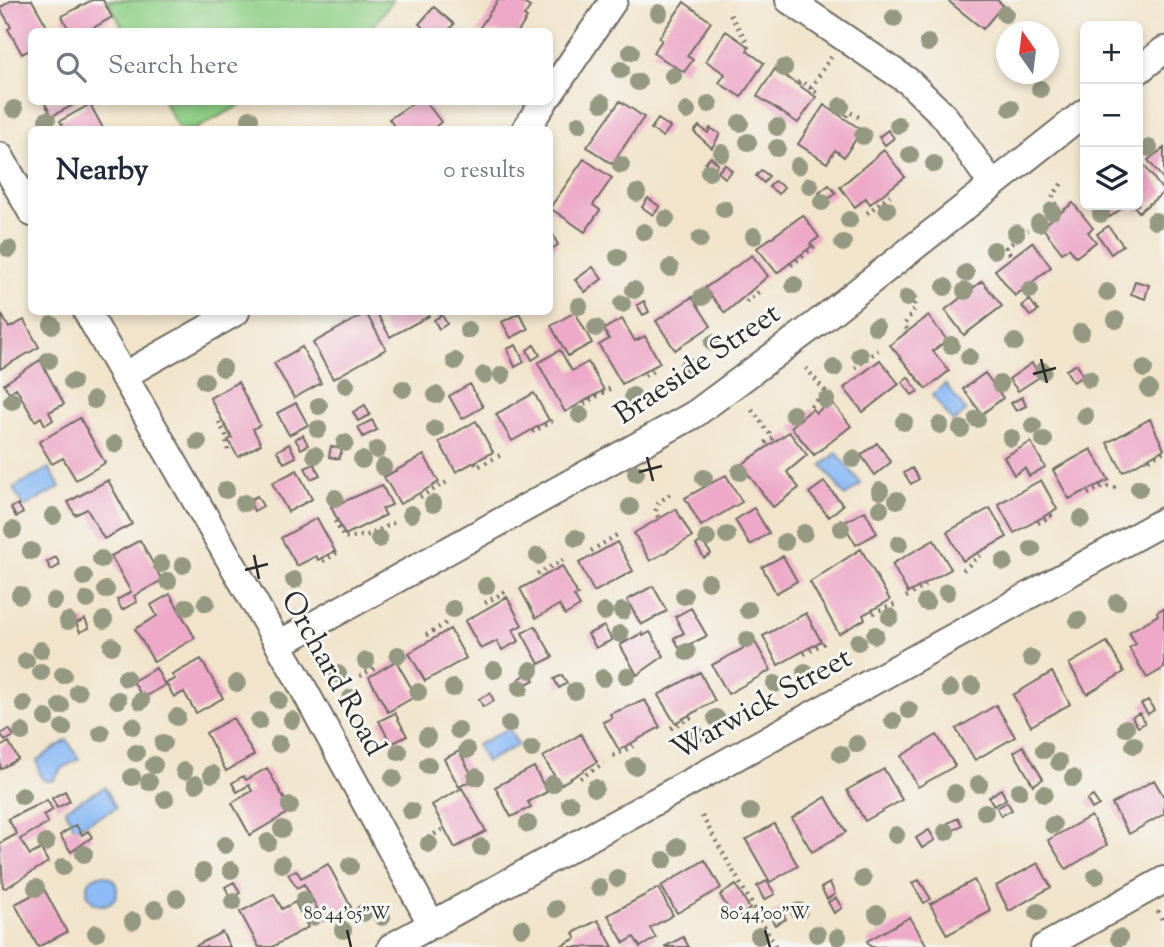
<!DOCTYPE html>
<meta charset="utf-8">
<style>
body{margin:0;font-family:"Sorts Mill Goudy",serif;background:#f2f2f3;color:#1f2937}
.controls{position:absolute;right:21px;top:21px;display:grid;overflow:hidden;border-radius:10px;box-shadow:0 4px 10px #0003}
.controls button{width:63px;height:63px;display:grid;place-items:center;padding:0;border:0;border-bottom:2px solid #e0e1e3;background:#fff;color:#1f2937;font:35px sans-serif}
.compass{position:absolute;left:996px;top:21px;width:63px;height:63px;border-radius:50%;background:#fff;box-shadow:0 4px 10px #0003;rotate:346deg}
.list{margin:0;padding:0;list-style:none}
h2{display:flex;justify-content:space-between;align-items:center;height:91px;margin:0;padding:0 28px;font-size:30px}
h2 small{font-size:23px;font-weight:400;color:#747a83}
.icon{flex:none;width:38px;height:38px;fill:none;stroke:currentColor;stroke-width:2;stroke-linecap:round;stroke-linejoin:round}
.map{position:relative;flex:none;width:1164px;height:947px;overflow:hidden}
.search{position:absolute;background:#fff;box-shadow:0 4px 10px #0003;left:28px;top:28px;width:525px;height:77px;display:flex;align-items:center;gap:18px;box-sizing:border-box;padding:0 24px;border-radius:10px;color:#747a83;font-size:26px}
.panel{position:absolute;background:#fff;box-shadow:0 4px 10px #0003;left:28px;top:126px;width:525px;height:189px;border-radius:10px}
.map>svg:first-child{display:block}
</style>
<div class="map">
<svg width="1164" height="947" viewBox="0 0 1164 947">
<rect width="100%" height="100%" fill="#f6f6f2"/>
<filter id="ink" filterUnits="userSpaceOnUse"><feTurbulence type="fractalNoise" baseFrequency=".0143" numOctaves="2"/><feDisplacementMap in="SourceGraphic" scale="14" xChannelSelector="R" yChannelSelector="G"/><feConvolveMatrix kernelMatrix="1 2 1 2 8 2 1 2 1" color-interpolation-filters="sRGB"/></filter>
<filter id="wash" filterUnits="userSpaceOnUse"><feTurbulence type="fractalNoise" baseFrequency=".00686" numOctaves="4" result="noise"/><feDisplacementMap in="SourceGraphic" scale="28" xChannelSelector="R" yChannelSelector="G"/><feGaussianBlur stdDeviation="1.57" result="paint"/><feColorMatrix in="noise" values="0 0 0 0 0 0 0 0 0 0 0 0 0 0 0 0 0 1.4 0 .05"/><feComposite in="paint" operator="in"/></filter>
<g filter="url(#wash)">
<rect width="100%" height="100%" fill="#f1e4cb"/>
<path fill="#8fcf86" stroke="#5d7d58" stroke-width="2" d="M107,0H393L369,32L125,31Z
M164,102H246L195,129H179Z"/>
<path fill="#8ab9f5" stroke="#5a7290" stroke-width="2" d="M945,384L966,411L953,422L932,395Z
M837,453L861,484L845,496L822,465Z
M49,468L60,487L24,507L13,488Z
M509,728L518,745L486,762L477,745Z
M67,740L79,759L61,769L53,781H45L40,776L37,760Z
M105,787L116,808L75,829L65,809Z
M87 890a15 15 0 1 1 30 0a15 15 0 1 1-30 0Z"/>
<g id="blocks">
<path fill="#eda9c7" d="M12,0H32L50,32H32V49L22,54L8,29L11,27L0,8Z
M92,0H103L112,17L86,32H70L62,16Z
M498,0H519L530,7L524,16L527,18L518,32H477Z
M947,0H997L1003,5L983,29Z
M684,2L711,22L687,56L693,60L684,72L653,53L662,40L659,38Z
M434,7L454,24L447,32H428L419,24Z
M726,31L749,47L747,51L764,63L741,97L719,83L725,74L706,61Z
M775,69L816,97L798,123L757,96Z
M620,101L644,117L612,164L587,147Z
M44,102H79L52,116Z
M84,102H94L90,104L104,130H65L60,121L87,106Z
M415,102H426L441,122L431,130H397L389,119Z
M824,105L862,130L844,157L835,150L827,163L798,144Z
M658,119L670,127L663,137L651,129Z
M699,126L708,133L710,128L720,134L712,148L694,132Z
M888,130L894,138L885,145L879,137Z
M1164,148V180L1148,160Z
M884,150L905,177L870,204L866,198L855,207L840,187Z
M711,157L718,164L712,170L705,163Z
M1138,157L1164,192L1139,212L1133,205H1138Z
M584,159L612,178L593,205L600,210L585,232L550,208Z
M725,164L732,171L725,178L718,172Z
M761,170L769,176L764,183L756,176Z
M774,181L784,187L779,194L769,187Z
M829,185L836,193L826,201L819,193Z
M648,198L660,207L653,215L642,207Z
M1073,203L1093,228L1088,232L1096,242L1076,257L1069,248L1062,253L1042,227Z
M1101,205H1126L1110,217Z
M803,215L819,237L810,244L812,246L777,273L757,248Z
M1108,226L1123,245L1111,254L1097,234Z
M550,229L558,245L550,250Z
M1032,242L1051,267L1015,296L995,270Z
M752,255L768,276L725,313L705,288Z
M593,267L602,279L585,292L575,280Z
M982,281L1002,306L964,335L945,310Z
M1135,281L1149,285L1145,299L1131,294Z
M692,297L711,326L675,350L656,321Z
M1030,300L1038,311L1030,316L1022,306Z
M644,301L649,312L643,315L637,305Z
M376,312H427L429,316L390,337Z
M575,312L592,343L568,356L551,326Z
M366,313L386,349L333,379L313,343Z
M519,313L528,329L511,338L502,322Z
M2,315L9,328L24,320L39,347L0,369Z
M442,315L447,324L439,329L434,320Z
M928,316L947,340L933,351L949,371L926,389L890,345Z
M622,319L635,341L645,336L660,363L622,384L599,345L609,339L604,329Z
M516,345L524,362L515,367L507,349Z
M534,345L540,355L532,360L527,350Z
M302,347L321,383L294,398L274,363Z
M560,350L572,371L588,362L604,390L565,412L538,363Z
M40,360L64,404L49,412L53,420L45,425L41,417L35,421L16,388L9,393L4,384Z
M880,360L899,384L863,412L844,388Z
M1032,363L1041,376L1018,391L1009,379Z
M1077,364L1083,376L1073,382L1066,370Z
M985,373L1003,398L982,414L963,389Z
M908,377L918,391L912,395L902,382Z
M238,382L260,425L253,429L261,444L238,457L228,440L232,438L210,398Z
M470,384L483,407L462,419L449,396Z
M534,393L549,420L512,441L496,414Z
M1022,397L1026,406L1016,411L1011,403Z
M831,401L851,426L814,455L791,427L812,409L816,413Z
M296,403L308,425L289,435L277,413Z
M365,405L370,415L358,421L353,412Z
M80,418L105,463L76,480L63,458L52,464L39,442Z
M1150,419L1164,449L1123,472L1107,443Z
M372,420L377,430L363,437L358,427Z
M476,421L493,452L456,472L439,442Z
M789,432L807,455L787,472L799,488L773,507L741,465Z
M303,435L308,445L301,449L295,439Z
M1031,442L1045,467L1029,476L1025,468L1014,475L1004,457Z
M877,443L891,462L875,475L861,455Z
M289,444L296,457L284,463L277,451Z
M331,446L342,449L339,459L329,457Z
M1091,449L1109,480L1069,499L1053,470Z
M424,455L439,482L400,504L384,477Z
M314,464L320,475L311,479L305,468Z
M912,468L919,479L911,484L904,473Z
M297,470L312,499L288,512L272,483Z
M726,475L742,502L701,526L685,498Z
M108,480L132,524L104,539L87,509L75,515L68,502Z
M1041,480L1057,509L1014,533L998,504Z
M824,482L843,505L829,517L809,493Z
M382,485L392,505L382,509L386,515L345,535L331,507Z
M257,496L263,506L254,511L249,500Z
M18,504L23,513L16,517L11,508Z
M754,508L769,533L750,545L735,520Z
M990,508L1007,537L963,561L947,532Z
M676,509L692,537L650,561L634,533Z
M865,511L877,533L856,545L843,523Z
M317,518L335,551L318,560L316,556L297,566L281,538Z
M140,540L162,580L134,596L137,602L122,610L117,600L131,592L111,556Z
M934,540L951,569L908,593L892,564Z
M702,541L711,554L704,558L696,545Z
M617,542L633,571L594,592L579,563Z
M861,549L890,600L863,615L865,619L839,634L810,582Z
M783,556L797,581L776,593L762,567Z
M56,557L60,565L51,570L47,562Z
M562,566L578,595L574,596L580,606L565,615L559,605L536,618L520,589Z
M653,586L667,611L641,625L627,600Z
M170,594L195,638L154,662L135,629L157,616L151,605Z
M507,597L522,625L513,630L519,641L502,650L497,641L481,649L465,621Z
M691,608L707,636L680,649L674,638L684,633L675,617Z
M1164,608V668L1147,678L1129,648L1136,644L1129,632L1158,615L1157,612Z
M806,613L821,641L778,665L763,636Z
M85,619L89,628L80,632L76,623Z
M535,626L553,657L539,664L522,633Z
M604,626L612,640L596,648L588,634Z
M450,629L466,658L425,681L409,653Z
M650,632L664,656L637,675L620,645L642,633L643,636Z
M755,642L771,670L728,694L712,665Z
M1107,642L1124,672L1087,694L1069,664Z
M201,659L223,698L196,713L184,692L174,697L166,683L175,679L172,675Z
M396,661L416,696L388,712L369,677Z
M156,668L165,685L143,698L133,681Z
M530,672L534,680L523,686L519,679Z
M700,672L715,701L675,723L658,695Z
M1052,672L1070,704L1031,726L1013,695Z
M562,675L567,683L559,688L554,679Z
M490,693L494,701L483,707L479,699Z
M645,700L660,727L619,750L603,722L612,718L610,714Z
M1148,700L1154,710L1148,714L1141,704Z
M996,705L1015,737L975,760L956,729Z
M395,713L407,736L391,744L379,721Z
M1139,713L1145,723L1138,727L1132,717Z
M233,718L254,755L226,771L206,733Z
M9,729L14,736L5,741L1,734Z
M581,734L597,762L560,785L543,757Z
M937,735L955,766L918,787L901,756Z
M9,742L18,759L0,769V747Z
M1023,746L1043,779L1033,785L1014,752Z
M459,751L474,779L459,787L444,759Z
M534,767L547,792L528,802L531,807L511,817L495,787Z
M267,768L291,811L250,835L232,803L252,791L249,785L237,792L232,783L243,776L246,780Z
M884,769L902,800L865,821L847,790Z
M1154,780L1164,797V814L1129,834L1112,804Z
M462,788L486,831L455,848L432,805Z
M1001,789L1006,799L994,806L989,797Z
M65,791L70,801L57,808L52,798Z
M1093,796L1099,805L1092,809L1087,800Z
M826,797L846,832L812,852L792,818Z
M47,800L53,810L43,815L48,823L20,839L30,855L41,849L48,862L6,888L3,887L0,843L17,834L8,819Z
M1007,802L1012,810L1001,816L997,808Z
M1091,816L1107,845L1066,869L1048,840Z
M958,818L962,825L952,831L948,823Z
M774,824L798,866L770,882L746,840Z
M76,825L82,835L88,831L92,837L71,852L60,835Z
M929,830L935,840L922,848L916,838Z
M705,860L721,888L677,913L661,886Z
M1038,863L1051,887L1009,911L996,886Z
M328,864L351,907L324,921L304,884L297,888L288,874L296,870L301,878Z
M919,880L931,899L924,903L912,883Z
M974,880L991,911L947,935L930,904Z
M767,881L775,894L764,900L757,886Z
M234,882L240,893L231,898L225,887Z
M830,883L835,894L827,899L821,888Z
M736,885L750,909L734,919L720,895Z
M658,888L673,915L650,928L656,938L640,947L634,937L624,943L608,915Z
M44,889L67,932L38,947L15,904Z
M274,894L282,909L295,902L308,927L272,947H259L240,912Z
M836,898L842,908L834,913L828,902Z
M780,909L786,919L775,925L769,915Z
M910,917L927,946L871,947L867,941Z
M598,920L613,947H559L576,938L573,933Z
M222,932L230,947H194L199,944Z
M683,937L689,947H664Z"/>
</g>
</g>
<g filter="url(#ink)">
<use href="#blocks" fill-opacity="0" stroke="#706c63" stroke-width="2"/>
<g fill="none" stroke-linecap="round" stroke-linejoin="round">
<g stroke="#706c63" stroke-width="30">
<path id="minor" d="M789,0L908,81L945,117L992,184
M1138,71L1164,50
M550,94L614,0
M525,130L544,102
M0,156L32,213
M87,312L295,673L432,925
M123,376L236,312
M279,644L695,414L824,318L1085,112
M391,947L1164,521
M1044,947L1164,880"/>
</g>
<path stroke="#706c63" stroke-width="4.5" stroke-dasharray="2 5" stroke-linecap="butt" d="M730,15L748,43
M798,83L800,81L819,94
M811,88L831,57
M846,116L849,112L861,118
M1057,211L1053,196L1064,180
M867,213L890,195
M1010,254L1006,248L1028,230
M791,265L816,245
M746,302L760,291
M907,329L904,325L914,310L915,292
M806,368L825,391L809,408
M855,368L878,350
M645,376L656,369
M584,404L611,388
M752,410L773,438L764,444
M219,422L226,436L228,451
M532,432L556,419
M1149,459L1164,451
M475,463L477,467L503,454
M1088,494L1103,486L1119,488
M420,497L447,482
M658,517L655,512L659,502L672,493
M335,521L344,538L369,535L395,522
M1038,523L1051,516L1053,520
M591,551L620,533
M323,561L340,551
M963,570L984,552
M537,574L563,560
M906,597L925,586
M485,603L508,590
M873,613L896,604
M426,635L450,621
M804,654L826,642
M360,676L378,666
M671,728L693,716
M613,756L635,745
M580,778L604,763
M702,816L776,947
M422,841L442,830
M1158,911L1164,923"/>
<use href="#minor" stroke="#fff" stroke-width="26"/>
</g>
<g fill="#959982">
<circle cx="659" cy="13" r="9"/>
<circle cx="1005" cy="14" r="9"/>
<circle cx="894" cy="18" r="9"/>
<circle cx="928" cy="43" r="9"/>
<circle cx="631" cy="52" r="9"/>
<circle cx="784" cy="68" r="9"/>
<circle cx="621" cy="70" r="9"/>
<circle cx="673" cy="76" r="9"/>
<circle cx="638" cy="82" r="9"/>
<circle cx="1040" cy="89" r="9"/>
<circle cx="602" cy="103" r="9"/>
<circle cx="709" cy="104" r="9"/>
<circle cx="841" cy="106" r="9"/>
<circle cx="1011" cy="108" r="9"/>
<circle cx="14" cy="109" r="9"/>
<circle cx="687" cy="111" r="9"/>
<circle cx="250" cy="119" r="9"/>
<circle cx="47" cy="120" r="9"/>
<circle cx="740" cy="123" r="9"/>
<circle cx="579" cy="124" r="9"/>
<circle cx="898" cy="125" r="9"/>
<circle cx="777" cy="127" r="9"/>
<circle cx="863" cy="136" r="9"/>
<circle cx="748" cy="142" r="9"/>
<circle cx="777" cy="148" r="9"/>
<circle cx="1149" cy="148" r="9"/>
<circle cx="722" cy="153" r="9"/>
<circle cx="910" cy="155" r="9"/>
<circle cx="934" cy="164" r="9"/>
<circle cx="621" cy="165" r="9"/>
<circle cx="798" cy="166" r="9"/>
<circle cx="709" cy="172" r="9"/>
<circle cx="810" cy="186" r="9"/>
<circle cx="637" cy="193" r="9"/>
<circle cx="822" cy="202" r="9"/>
<circle cx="724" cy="209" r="9"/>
<circle cx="887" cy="209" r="9"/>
<circle cx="1052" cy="211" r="9"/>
<circle cx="1101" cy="214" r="9"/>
<circle cx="666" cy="219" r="9"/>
<circle cx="849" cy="220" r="9"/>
<circle cx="1155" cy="221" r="9"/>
<circle cx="1039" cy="223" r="9"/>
<circle cx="644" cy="232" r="9"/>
<circle cx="1016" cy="233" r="9"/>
<circle cx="754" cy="236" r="9"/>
<circle cx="700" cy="239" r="9"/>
<circle cx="843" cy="243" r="9"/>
<circle cx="9" cy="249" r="9"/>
<circle cx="994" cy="250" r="9"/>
<circle cx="618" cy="257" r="9"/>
<circle cx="670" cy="268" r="9"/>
<circle cx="966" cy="273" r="9"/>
<circle cx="794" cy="285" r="9"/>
<circle cx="945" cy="287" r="9"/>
<circle cx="634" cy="290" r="9"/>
<circle cx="1030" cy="290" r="9"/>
<circle cx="965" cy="291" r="9"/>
<circle cx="1107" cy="292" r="9"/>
<circle cx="702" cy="297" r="9"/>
<circle cx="907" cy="298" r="9"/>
<circle cx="622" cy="304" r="9"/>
<circle cx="579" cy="306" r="9"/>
<circle cx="1116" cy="320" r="9"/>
<circle cx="52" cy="325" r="9"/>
<circle cx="876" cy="327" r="9"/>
<circle cx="596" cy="328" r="9"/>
<circle cx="468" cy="330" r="9"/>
<circle cx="1081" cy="332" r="9"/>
<circle cx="1015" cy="342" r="9"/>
<circle cx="713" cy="343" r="9"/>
<circle cx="951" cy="345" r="9"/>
<circle cx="860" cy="355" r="9"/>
<circle cx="969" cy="357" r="9"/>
<circle cx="49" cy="360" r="9"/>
<circle cx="455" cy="361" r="9"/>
<circle cx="688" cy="366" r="9"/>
<circle cx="223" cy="368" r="9"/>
<circle cx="834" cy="368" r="9"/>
<circle cx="1144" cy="369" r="9"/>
<circle cx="1043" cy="371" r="9"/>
<circle cx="484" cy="375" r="9"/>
<circle cx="502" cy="375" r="9"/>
<circle cx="1089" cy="379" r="9"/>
<circle cx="205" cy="381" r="9"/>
<circle cx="72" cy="382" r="9"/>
<circle cx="1000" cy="384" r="9"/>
<circle cx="346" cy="385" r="9"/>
<circle cx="403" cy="389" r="9"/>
<circle cx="1149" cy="389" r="9"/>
<circle cx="436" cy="395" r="9"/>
<circle cx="633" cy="396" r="9"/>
<circle cx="94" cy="400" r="9"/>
<circle cx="826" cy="400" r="9"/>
<circle cx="12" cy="401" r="9"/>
<circle cx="319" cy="406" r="9"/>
<circle cx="793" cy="414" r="9"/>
<circle cx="580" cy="415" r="9"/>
<circle cx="1085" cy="416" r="9"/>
<circle cx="977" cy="419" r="9"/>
<circle cx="904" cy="422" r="9"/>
<circle cx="940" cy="425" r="9"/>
<circle cx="1033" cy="426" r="9"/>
<circle cx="318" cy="429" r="9"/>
<circle cx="435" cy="429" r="9"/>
<circle cx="961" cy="429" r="9"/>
<circle cx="1011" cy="438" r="9"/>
<circle cx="1044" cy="440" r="9"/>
<circle cx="198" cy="442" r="9"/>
<circle cx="345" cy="443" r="9"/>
<circle cx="115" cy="444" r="9"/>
<circle cx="377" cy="450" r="9"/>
<circle cx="315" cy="455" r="9"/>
<circle cx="853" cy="459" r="9"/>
<circle cx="362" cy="460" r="9"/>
<circle cx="383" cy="467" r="9"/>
<circle cx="740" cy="472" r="9"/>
<circle cx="636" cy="473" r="9"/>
<circle cx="704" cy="478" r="9"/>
<circle cx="1139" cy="488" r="9"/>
<circle cx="226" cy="490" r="9"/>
<circle cx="880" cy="491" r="9"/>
<circle cx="335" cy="498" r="9"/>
<circle cx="897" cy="500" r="9"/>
<circle cx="244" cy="503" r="9"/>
<circle cx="433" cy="504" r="9"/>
<circle cx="630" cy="507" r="9"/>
<circle cx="880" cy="509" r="9"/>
<circle cx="411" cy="514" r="9"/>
<circle cx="53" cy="516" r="9"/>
<circle cx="1081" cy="519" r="9"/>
<circle cx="841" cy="528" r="9"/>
<circle cx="13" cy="530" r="9"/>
<circle cx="804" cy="533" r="9"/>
<circle cx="727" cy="535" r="9"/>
<circle cx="576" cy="538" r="9"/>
<circle cx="707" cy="538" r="9"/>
<circle cx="379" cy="539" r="9"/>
<circle cx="785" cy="542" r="9"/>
<circle cx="899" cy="544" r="9"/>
<circle cx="1032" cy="549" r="9"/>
<circle cx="31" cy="551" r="9"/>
<circle cx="538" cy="556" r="9"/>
<circle cx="101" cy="559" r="9"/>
<circle cx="1004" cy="562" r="9"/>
<circle cx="161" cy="564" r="9"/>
<circle cx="183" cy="565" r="9"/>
<circle cx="84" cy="577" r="9"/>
<circle cx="294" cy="580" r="9"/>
<circle cx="168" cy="581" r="9"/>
<circle cx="708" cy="582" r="9"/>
<circle cx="486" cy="586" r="9"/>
<circle cx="106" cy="590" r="9"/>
<circle cx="947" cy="592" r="9"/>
<circle cx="20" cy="595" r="9"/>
<circle cx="684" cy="596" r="9"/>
<circle cx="87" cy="600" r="9"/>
<circle cx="54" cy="601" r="9"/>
<circle cx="926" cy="602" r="9"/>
<circle cx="1117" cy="602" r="9"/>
<circle cx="206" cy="603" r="9"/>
<circle cx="187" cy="607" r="9"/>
<circle cx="453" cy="609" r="9"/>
<circle cx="748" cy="610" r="9"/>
<circle cx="622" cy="611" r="9"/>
<circle cx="604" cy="612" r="9"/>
<circle cx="890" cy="617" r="9"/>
<circle cx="104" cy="620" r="9"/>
<circle cx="1078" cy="620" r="9"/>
<circle cx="68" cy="621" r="9"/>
<circle cx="620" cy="634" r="9"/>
<circle cx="875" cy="635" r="9"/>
<circle cx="747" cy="640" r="9"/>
<circle cx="858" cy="642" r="9"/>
<circle cx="112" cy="646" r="9"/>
<circle cx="41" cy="650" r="9"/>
<circle cx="687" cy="652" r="9"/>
<circle cx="398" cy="655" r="9"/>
<circle cx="1031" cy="658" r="9"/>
<circle cx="26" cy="661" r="9"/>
<circle cx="366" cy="661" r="9"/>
<circle cx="494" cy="670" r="9"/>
<circle cx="531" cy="670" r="9"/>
<circle cx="41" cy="672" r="9"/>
<circle cx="805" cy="672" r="9"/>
<circle cx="338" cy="674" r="9"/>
<circle cx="63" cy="675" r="9"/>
<circle cx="627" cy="676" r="9"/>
<circle cx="126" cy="678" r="9"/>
<circle cx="603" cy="678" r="9"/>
<circle cx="237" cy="683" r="9"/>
<circle cx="775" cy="684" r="9"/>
<circle cx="972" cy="686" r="9"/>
<circle cx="453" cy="688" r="9"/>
<circle cx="520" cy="688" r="9"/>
<circle cx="950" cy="689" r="9"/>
<circle cx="575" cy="691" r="9"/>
<circle cx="78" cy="692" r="9"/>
<circle cx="418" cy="692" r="9"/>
<circle cx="351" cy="698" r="9"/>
<circle cx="118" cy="700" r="9"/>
<circle cx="279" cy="700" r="9"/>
<circle cx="141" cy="701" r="9"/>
<circle cx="24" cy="704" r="9"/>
<circle cx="61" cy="706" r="9"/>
<circle cx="909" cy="710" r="9"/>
<circle cx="177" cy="717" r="9"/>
<circle cx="46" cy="718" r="9"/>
<circle cx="716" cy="718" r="9"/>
<circle cx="292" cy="720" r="9"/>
<circle cx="259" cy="721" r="9"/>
<circle cx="893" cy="721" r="9"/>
<circle cx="509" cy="724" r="9"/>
<circle cx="133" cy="726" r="9"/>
<circle cx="63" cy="728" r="9"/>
<circle cx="1126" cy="728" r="9"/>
<circle cx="458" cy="730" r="9"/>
<circle cx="22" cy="732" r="9"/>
<circle cx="101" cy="733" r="9"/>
<circle cx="696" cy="734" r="9"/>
<circle cx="427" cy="737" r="9"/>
<circle cx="163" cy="743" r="9"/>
<circle cx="279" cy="744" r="9"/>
<circle cx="857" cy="744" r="9"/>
<circle cx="1134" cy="745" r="9"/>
<circle cx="532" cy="749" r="9"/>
<circle cx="467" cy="750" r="9"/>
<circle cx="1044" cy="750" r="9"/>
<circle cx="399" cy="752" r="9"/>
<circle cx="136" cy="753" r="9"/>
<circle cx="841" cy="754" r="9"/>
<circle cx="1059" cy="762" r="9"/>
<circle cx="154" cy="765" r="9"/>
<circle cx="428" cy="765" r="9"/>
<circle cx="635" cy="766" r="9"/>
<circle cx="184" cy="771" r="9"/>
<circle cx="212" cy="774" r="9"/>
<circle cx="132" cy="777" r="9"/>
<circle cx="476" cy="777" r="9"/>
<circle cx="393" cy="778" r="9"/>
<circle cx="1073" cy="778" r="9"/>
<circle cx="149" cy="782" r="9"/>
<circle cx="196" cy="784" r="9"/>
<circle cx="552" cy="784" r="9"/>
<circle cx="979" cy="784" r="9"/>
<circle cx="595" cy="788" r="9"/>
<circle cx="1019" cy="791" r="9"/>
<circle cx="955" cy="793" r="9"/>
<circle cx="1044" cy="794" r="9"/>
<circle cx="22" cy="796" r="9"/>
<circle cx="165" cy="799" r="9"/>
<circle cx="570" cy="804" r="9"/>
<circle cx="290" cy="806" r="9"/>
<circle cx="411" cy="811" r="9"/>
<circle cx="750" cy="812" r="9"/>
<circle cx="985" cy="812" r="9"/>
<circle cx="528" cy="824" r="9"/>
<circle cx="1053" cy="825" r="9"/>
<circle cx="282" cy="829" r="9"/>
<circle cx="946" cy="832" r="9"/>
<circle cx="896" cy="835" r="9"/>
<circle cx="268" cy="842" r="9"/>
<circle cx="46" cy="843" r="9"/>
<circle cx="429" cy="844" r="9"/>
<circle cx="225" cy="845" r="9"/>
<circle cx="481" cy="847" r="9"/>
<circle cx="678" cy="847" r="9"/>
<circle cx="84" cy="854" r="9"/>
<circle cx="664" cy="860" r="9"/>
<circle cx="282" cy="864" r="9"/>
<circle cx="350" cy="866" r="9"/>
<circle cx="63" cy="867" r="9"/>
<circle cx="231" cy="870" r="9"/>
<circle cx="203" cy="872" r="9"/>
<circle cx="1096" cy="876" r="9"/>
<circle cx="617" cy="878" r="9"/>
<circle cx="863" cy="879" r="9"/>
<circle cx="599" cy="887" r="9"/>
<circle cx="36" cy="888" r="9"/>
<circle cx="177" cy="898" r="9"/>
<circle cx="304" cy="900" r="9"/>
<circle cx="233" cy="902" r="9"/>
<circle cx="155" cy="909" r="9"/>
<circle cx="556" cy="909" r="9"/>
<circle cx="799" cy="911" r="9"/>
<circle cx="1038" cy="912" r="9"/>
<circle cx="363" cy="913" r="9"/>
<circle cx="877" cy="914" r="9"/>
<circle cx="313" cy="917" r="9"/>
<circle cx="382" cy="917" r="9"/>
<circle cx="133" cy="921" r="9"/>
<circle cx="522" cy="928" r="9"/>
<circle cx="343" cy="930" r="9"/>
<circle cx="96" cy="933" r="9"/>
<circle cx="817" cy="934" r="9"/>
<circle cx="759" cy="936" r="9"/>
<circle cx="838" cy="937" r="9"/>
<circle cx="1119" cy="938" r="9"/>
</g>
</g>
<path fill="none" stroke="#2b2b2b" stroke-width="2.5" d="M1041,359L1047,383M1033,374L1056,368M647,457L653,481M639,472L662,466M254,555L259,579M245,570L268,564M347,930L351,947M765,930L770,947"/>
<g text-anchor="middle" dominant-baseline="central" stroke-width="6" stroke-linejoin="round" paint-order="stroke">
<g font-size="30" fill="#2b2b2b" stroke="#f6f6f2">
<text transform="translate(698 365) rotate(-34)">Braeside Street</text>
<text transform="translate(332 674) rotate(61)">Orchard Road</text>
<text transform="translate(762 705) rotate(-29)">Warwick Street</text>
</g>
</g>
<g font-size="18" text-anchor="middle" fill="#2b2b2b" stroke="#f6f6f2" stroke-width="6" stroke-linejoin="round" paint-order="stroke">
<text x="347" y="919">80°44'05"W</text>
<text x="765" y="919">80°44'00"W</text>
</g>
</svg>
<div class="controls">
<button>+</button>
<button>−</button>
<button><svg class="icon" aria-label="layers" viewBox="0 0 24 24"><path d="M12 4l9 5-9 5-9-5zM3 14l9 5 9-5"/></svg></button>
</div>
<svg class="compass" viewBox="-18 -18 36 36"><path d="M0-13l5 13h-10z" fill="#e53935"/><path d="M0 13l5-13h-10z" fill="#747a83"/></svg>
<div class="search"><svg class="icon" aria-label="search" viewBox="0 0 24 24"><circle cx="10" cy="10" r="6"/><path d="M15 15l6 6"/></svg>Search here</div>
<section class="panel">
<h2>Nearby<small>0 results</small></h2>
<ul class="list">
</ul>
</section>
</div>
